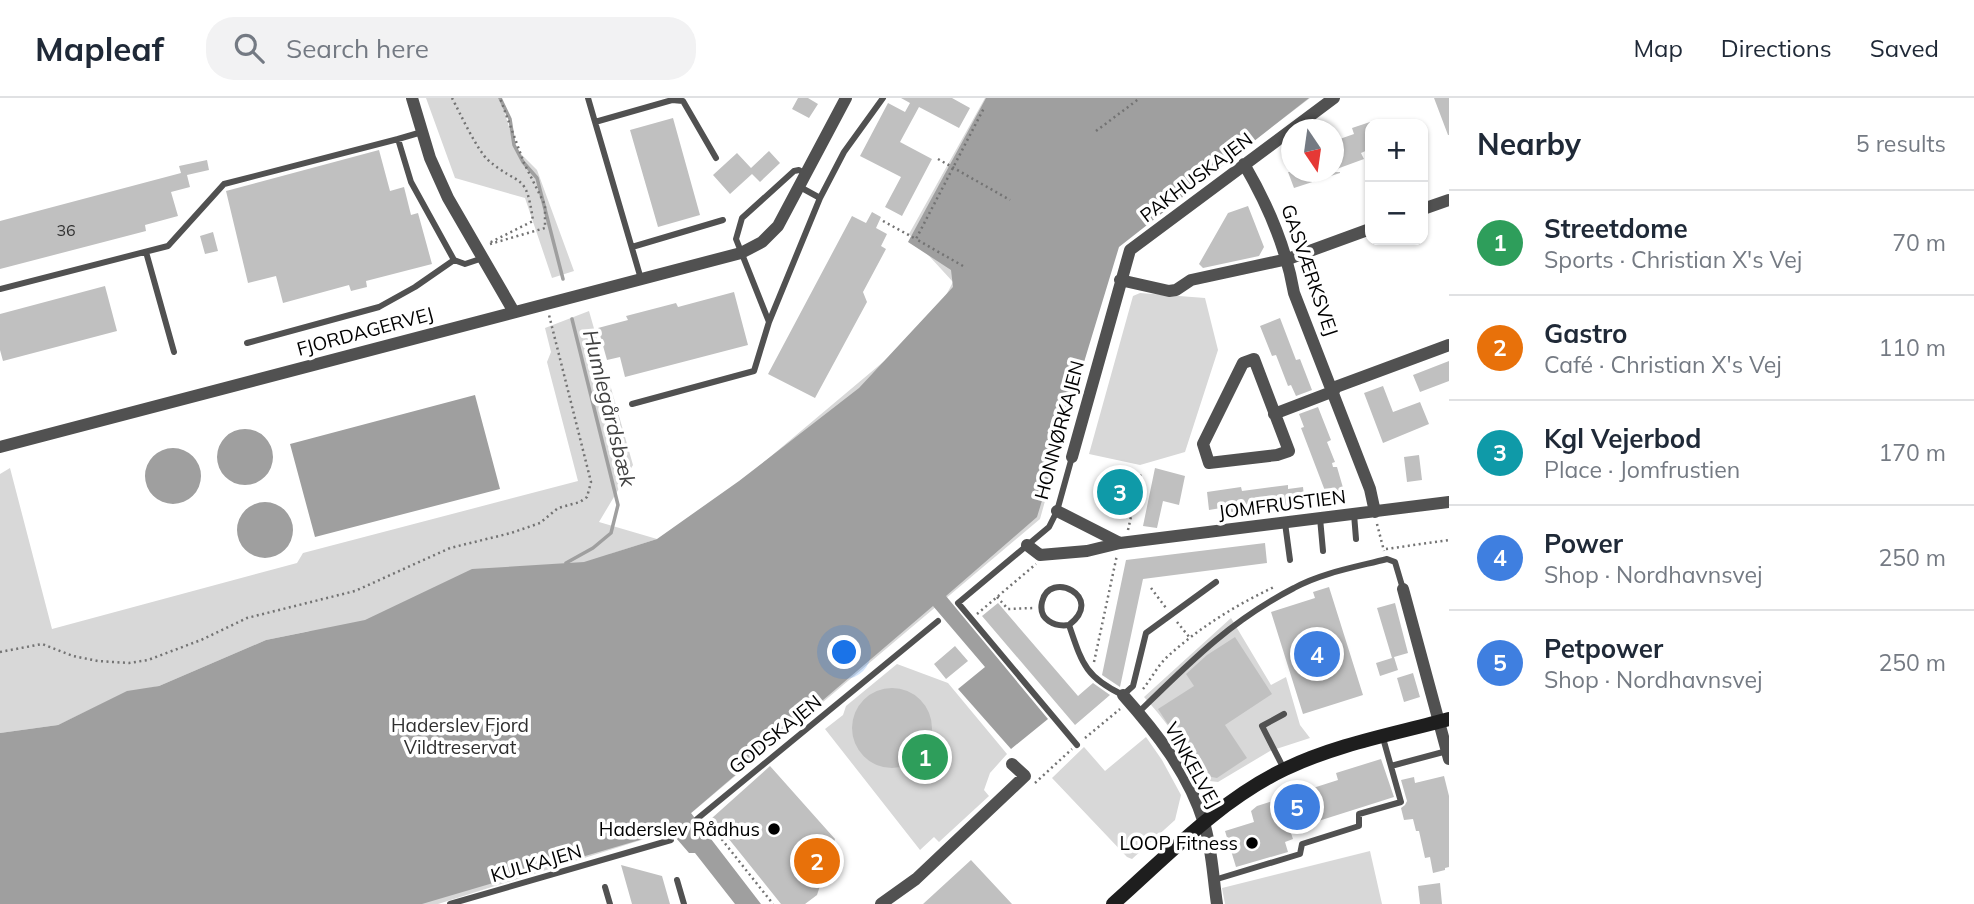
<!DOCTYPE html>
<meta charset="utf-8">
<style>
body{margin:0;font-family:Mulish,sans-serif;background:#f2f2f3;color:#1f2937}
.controls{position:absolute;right:21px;top:21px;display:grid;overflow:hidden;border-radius:14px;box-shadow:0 2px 5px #0004}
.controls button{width:63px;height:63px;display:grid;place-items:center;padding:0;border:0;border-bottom:2px solid #e0e1e3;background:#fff;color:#1f2937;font:35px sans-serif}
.compass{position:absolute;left:1281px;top:21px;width:63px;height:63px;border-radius:50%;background:#fff;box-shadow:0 2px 5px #0004;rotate:167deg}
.you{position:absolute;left:845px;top:555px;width:24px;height:24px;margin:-18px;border:5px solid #fff;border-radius:50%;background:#1a73e8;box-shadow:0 0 0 10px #1a73e833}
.badge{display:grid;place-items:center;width:46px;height:46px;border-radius:50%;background:#ea580c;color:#fff;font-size:23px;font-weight:700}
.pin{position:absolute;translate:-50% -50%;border:4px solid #fff;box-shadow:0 2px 7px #0006}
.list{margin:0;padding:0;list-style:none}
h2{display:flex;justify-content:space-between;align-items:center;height:91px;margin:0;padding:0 28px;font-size:30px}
h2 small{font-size:23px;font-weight:400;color:#747a83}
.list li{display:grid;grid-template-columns:46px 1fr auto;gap:21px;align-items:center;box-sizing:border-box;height:105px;padding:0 28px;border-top:2px solid #e0e1e3}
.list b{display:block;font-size:26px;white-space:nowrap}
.list p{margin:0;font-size:23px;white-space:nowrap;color:#747a83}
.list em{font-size:23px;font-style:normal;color:#747a83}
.icon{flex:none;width:38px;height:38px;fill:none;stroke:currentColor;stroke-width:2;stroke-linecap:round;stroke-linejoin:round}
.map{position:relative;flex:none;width:1449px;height:806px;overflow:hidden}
header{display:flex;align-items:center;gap:42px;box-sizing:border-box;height:98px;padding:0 35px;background:#fff;border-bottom:2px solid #e0e1e3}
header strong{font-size:33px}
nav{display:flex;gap:38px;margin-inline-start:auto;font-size:24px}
.search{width:490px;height:63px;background:#f2f2f3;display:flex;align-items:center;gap:18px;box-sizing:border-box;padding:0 24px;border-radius:28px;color:#747a83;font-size:26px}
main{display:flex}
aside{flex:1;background:#fff}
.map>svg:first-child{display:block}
</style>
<header>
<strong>Mapleaf</strong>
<div class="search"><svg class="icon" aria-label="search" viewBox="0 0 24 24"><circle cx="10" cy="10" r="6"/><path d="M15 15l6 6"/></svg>Search here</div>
<nav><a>Map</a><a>Directions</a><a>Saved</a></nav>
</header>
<main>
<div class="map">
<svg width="1449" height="806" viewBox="0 0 1449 806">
<rect width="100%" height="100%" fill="#fff"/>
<path fill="#d8d8d8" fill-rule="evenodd" d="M426,0H500L516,51L537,72L574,173L552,180L525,100L455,80Z
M985,0H1310L1116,148L1040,421L670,733L438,806H0L69,626L127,594L58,627L0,635V376L10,370L52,531L297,465L303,455L578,383L547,264L551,254L545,230L589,213L633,367L599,424L657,441L610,456L658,453L933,222L953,184L909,136ZM310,533L154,596L150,590L159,588L266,542Z
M1140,195L1205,200L1218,252L1185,354L1140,367L1089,356L1133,198Z
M1231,520L1271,587L1286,579L1300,627L1310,640L1270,653L1218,684L1201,682C1187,652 1167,624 1144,599Z
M897,566L948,585L1007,656L990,675L984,692L989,698L939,744L934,739L920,752L825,631L843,617L846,608Z
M1146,639L1162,662L1181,697L1175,722L1132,761L1127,759L1052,680L1084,649L1105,673Z
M1370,753L1382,806H1225L1222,790Z"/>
<path fill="#9f9f9f" d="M986,0H1309L1119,149L1037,419L946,498L1048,621L1011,651L958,591L985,569L933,508L691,715L761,806H735L695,755H689L670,733L422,806H0V635L58,627L127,593L159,588L266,542L365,522L472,471L584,464L657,441L739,383L859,290L953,189L951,172L908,144Z
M475,297L500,391L315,439L290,346Z
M217 359a28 28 0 1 1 56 0a28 28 0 1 1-56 0Z
M145 378a28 28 0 1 1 56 0a28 28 0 1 1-56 0Z
M237 432a28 28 0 1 1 56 0a28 28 0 1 1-56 0Z"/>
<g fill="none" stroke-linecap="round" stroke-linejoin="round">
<path stroke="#9f9f9f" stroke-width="3.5" d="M500,0L510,21L514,47L523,64L537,80L563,181
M566,465L593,450L611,435L618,407L572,221"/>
</g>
<path fill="#c0c0c0" d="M798,0H808L818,6L809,20L792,11Z
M901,0H952L970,10L959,30L919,9L900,44L932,61L902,118L885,109L901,79L860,58L888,5L905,14L910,5Z
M1434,0H1449V37H1448Z
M673,20L700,117L658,129L630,32Z
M1370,24V51L1361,55L1364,61L1334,72V43L1354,36L1352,30Z
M379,52L390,93L404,89L411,117L418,115L432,166L366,183L367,189L351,193L349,187L283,205L276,178L248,185L226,93Z
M769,53L780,65L760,84L752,76L730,96L713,77L737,55L751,70Z
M207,62L209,72L187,77L190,89L171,94L178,118L145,127L146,133L0,171V123L181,75L179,68Z
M1288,74H1340V75L1294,90Z
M1248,108L1264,149L1259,158L1203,170L1199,166L1228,115Z
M872,114L881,119L876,130L887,136L881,148L886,151L863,194L867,204L815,300L768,276L852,118L866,125Z
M213,134L218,153L205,156L200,138Z
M105,188L117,233L3,263L0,252V216Z
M734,194L748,247L625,279L620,259L607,262L598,230L628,222L626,218L676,205L678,209Z
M1280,220L1296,262L1300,261L1312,292L1296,298L1291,287L1288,288L1276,257L1272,258L1260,228Z
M1449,263V283L1420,294L1413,277Z
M1383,288L1393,314L1420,304L1429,326L1383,345L1364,295Z
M1318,309L1331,342L1327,344L1335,364L1332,365L1333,369H1337L1346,400L1330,406L1301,330L1304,329L1299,316Z
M1419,357L1422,382L1407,384L1404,359Z
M1155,370L1185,378L1179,407L1163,403L1157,430L1143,428Z
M1288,387V391L1303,389L1305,407L1222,415L1221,410L1209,412L1207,394L1241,389L1242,393Z
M1265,445L1267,465L1143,481L1120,589L1102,577L1126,462Z
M1329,489L1363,597L1303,616L1271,514L1315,500L1313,494Z
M998,505L1078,598L1093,585L1110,597L1075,627L982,518Z
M1395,505L1408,555L1394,559L1398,572L1380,578L1376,565L1392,560L1377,510Z
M1235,539L1272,596L1225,627L1247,660L1217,680L1201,677L1158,611L1194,588L1186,576L1207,557Z
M955,548L968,563L946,581L934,566Z
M1413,575L1420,599L1404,604L1397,580Z
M852 630a40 40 0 1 1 80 0a40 40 0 1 1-80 0Z
M1381,661L1394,699L1290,732L1293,741L1285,744L1288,754L1236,769L1225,733L1254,724L1251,713L1257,708L1338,682L1336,675Z
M770,668L835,741L817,797L805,806H781L712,720Z
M1444,678L1449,698V769L1445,770V772L1433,775L1430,759L1425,760L1419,733H1416L1413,721L1404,722L1401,710L1405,707L1407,703L1401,682L1414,679L1415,685Z
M971,762L1012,806H923Z
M621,767L662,778L670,806H632Z
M1440,785L1442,806H1420L1418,788Z"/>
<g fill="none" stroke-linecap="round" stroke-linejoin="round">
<path stroke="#737373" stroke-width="2.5" stroke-dasharray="2 3.5" stroke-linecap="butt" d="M452,0C460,15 477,52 488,62C520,90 526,72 533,123L489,145
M1096,33L1140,0
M938,61L1010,102
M883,123L916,141
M490,146L545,130V107L524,65L500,0
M963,168L916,141L984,10
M1377,426L1384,453
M1128,432L1141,374
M1386,451L1449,442
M1151,490L1166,510
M997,499L1008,511L1034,510
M977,516L1036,466
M1177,524L1190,540
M0,554L42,546L73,558L98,563L129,565L148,562L201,542L247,520L355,493L450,450L511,435L540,425L558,410L580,404L587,399L591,384L549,217
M1094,564L1117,457
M1143,591C1151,581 1157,569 1166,560C1197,531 1236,507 1274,489
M1085,640L1120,611
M1035,685L1072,651
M708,724L773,806
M676,737L690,726"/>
<path stroke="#515151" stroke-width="6" d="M588,0L595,24
M422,34L398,41L411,84L454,162L465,166L483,160
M800,89L820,100L844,54L883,0
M632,149L723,122
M146,154L174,254
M641,181L595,24L672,2L683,3L716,60
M0,191L168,148L224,86L398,41
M769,224L820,100
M247,245L379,209L415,189L454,162
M632,306L754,273L769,224L736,141L742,120L794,73L799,72L806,76
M1072,359L1057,413L1049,429L958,505L1077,647
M1354,416L1356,441
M1320,420L1323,453
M1285,425L1290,462
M1069,527C1106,499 1049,471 1042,504C1038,522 1055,529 1069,527C1082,565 1085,579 1123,597L1133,588L1146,535L1216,484
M1139,614C1189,565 1230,523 1294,490C1321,475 1356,469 1387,461L1395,464L1403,491
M1391,668L1447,653
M1284,671L1262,628L1284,616
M697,721L938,523
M677,782L684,806
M1214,782L1300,756L1302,746L1359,728V716L1401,704L1383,640
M605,789L610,806
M450,806L671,742"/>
<path stroke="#515151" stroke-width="12" d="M412,0L430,60L448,100L514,214
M1244,66C1268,107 1286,148 1294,195L1370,391L1375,414
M1423,111L1449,102
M1120,182L1169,193L1176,192L1191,182L1288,161L1370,131
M1254,261L1289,353L1277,357L1209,365L1203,346L1243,265Z
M1333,290L1449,247
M1274,316L1334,293
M0,349L741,155L762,144L778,128L846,0
M1072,359L1130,152L1334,0
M1057,413L1120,445
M1027,447L1040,457L1087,453L1120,445L1449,404
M1403,491L1449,661
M1123,597C1156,634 1189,676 1204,725C1212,750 1213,780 1217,806
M881,806L916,781L1025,678L1012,666"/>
<path stroke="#1e1e1e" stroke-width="14" d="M1113,806C1167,758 1220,702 1285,671C1337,646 1394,636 1449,621"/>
</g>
<g fill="#000" stroke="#fff" stroke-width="2.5">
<circle cx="774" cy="731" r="7"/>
<circle cx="1252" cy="745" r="7"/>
</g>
<g text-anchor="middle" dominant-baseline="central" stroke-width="7" stroke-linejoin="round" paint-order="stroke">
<g font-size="16" fill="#303030">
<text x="66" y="132">36</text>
</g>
<g font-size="19" fill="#000" stroke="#fff">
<text transform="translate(1196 79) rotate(-37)">PAKHUSKAJEN</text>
<text transform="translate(1310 172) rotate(71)">GASVÆRKSVEJ</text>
<text transform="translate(365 233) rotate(-15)">FJORDAGERVEJ</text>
<text transform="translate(1059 332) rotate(-75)">HONNØRKAJEN</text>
<text transform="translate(1282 406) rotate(-7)">JOMFRUSTIEN</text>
<text transform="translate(775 636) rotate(-39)">GODSKAJEN</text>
<text transform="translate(1193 667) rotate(61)">VINKELVEJ</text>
<text transform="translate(536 765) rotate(-16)">KULKAJEN</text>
</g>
<g font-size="19" fill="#2f2f2f" stroke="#fff">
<text x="460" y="627">Haderslev Fjord<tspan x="460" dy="22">Vildtreservat</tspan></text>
</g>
<g font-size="19" fill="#000" stroke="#fff" text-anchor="end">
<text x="760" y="731">Haderslev Rådhus</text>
<text x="1238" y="745">LOOP Fitness</text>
</g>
<g font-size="21" font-style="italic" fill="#404040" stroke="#fff">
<text transform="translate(610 310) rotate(76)">Humlegårdsbæk</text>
</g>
</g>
</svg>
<div class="controls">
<button>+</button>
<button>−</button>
</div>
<svg class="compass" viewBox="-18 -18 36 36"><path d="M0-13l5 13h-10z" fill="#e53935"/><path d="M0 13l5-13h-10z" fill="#747a83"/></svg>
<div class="you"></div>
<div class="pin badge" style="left:925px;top:659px;background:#2e9e5b">1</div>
<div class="pin badge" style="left:817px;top:763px;background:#e8710a">2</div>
<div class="pin badge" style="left:1120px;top:394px;background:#0f9aa8">3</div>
<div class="pin badge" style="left:1317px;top:556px;background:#3f7fe0">4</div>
<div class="pin badge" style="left:1297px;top:709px;background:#3f7fe0">5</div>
</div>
<aside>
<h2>Nearby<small>5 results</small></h2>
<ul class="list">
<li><span class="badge" style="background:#2e9e5b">1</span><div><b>Streetdome</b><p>Sports · Christian X's Vej</p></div><em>70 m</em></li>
<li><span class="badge" style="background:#e8710a">2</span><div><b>Gastro</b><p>Café · Christian X's Vej</p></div><em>110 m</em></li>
<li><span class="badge" style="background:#0f9aa8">3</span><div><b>Kgl Vejerbod</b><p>Place · Jomfrustien</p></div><em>170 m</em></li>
<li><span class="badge" style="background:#3f7fe0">4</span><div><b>Power</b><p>Shop · Nordhavnsvej</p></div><em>250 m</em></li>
<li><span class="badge" style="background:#3f7fe0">5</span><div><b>Petpower</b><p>Shop · Nordhavnsvej</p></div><em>250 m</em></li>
</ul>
</aside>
</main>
